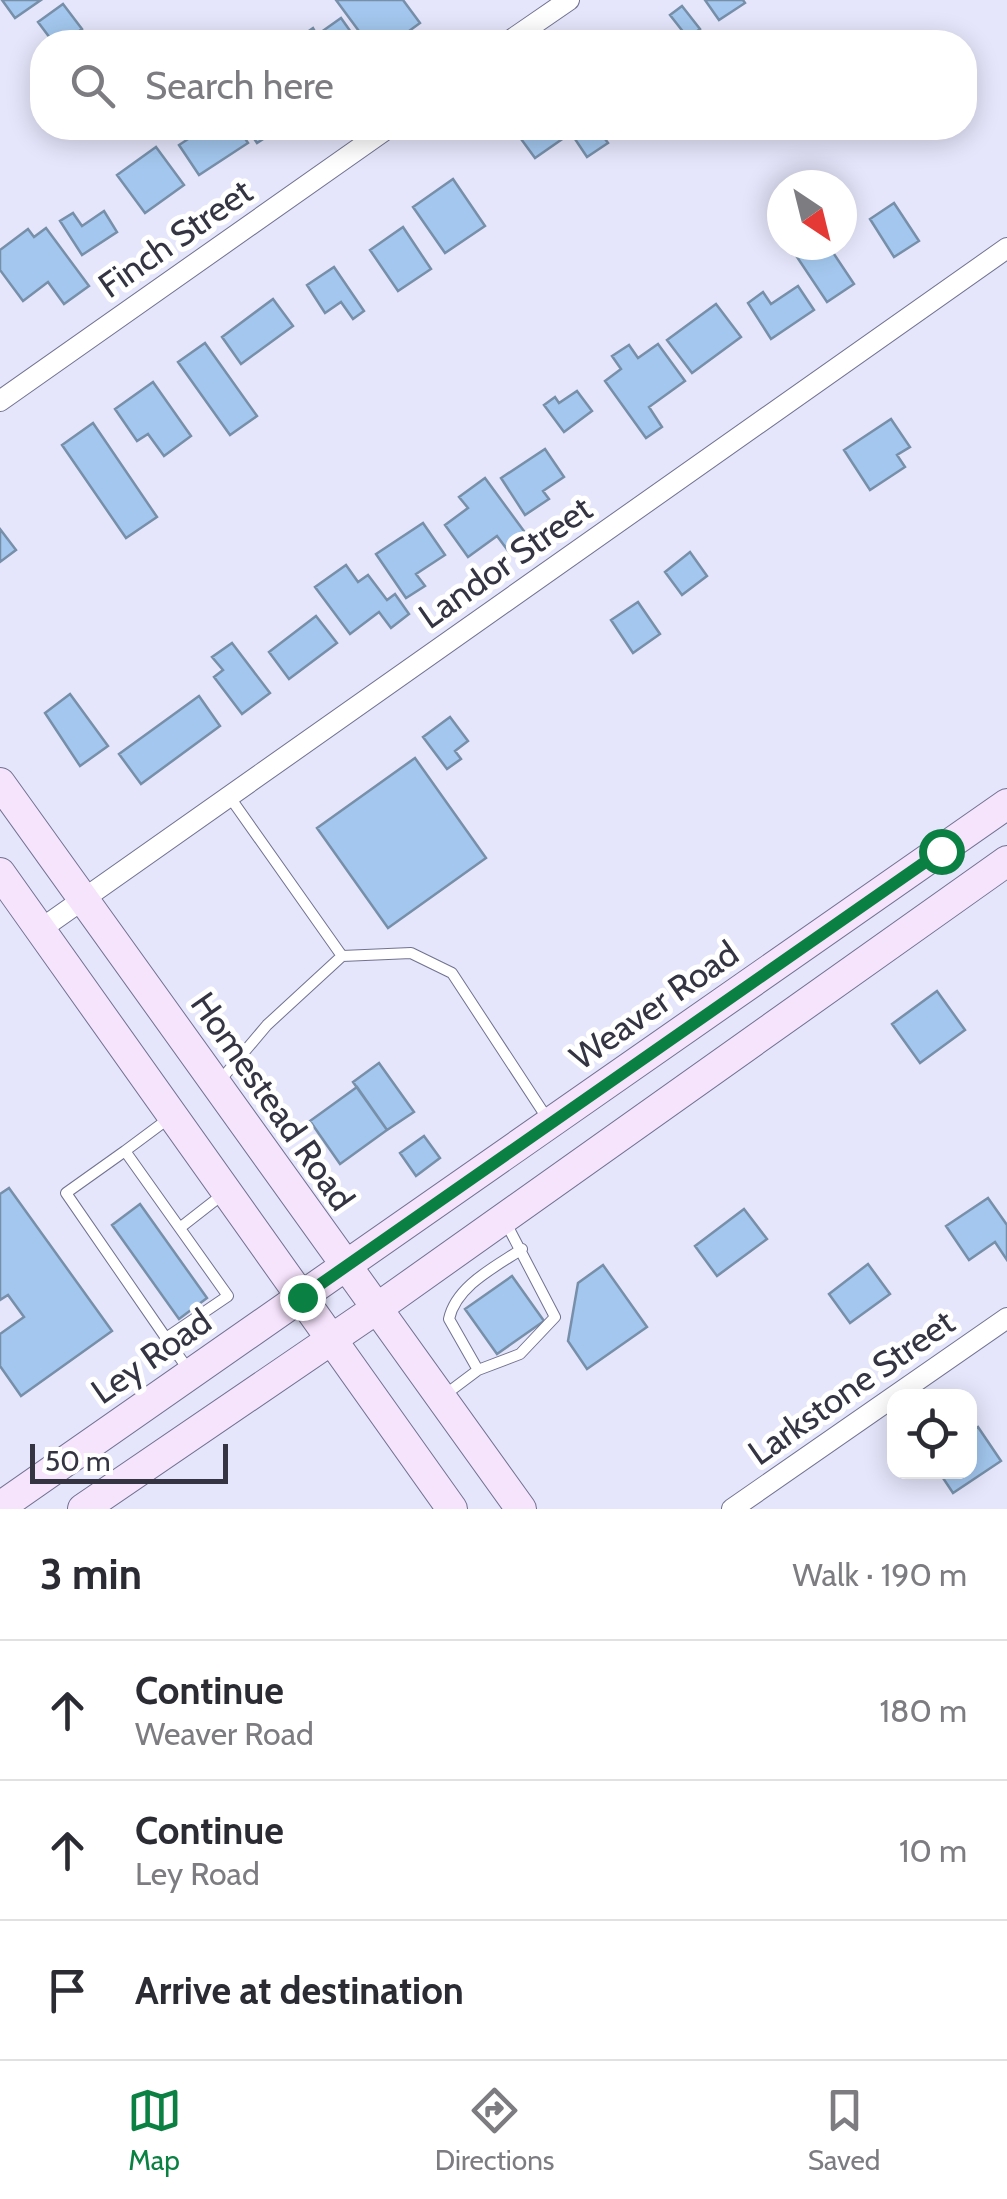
<!DOCTYPE html>
<meta charset="utf-8">
<style>
body{margin:0;font-family:Cabin,sans-serif;background:#f7f7f7;color:#2b2b33}
.controls{position:absolute;right:30px;bottom:30px;display:grid;overflow:hidden;border-radius:20px;box-shadow:0 5px 25px #0003}
.controls button{width:90px;height:90px;display:grid;place-items:center;padding:0;border:0;border-bottom:2px solid #e1e1e2;background:#fff;color:#2b2b33;font:50px sans-serif}
.compass{position:absolute;left:767px;top:170px;width:90px;height:90px;border-radius:50%;background:#fff;box-shadow:0 5px 25px #0003;rotate:145deg}
.scale{position:absolute;left:30px;bottom:25px;width:198px;box-sizing:border-box;padding-left:10px;border:5px solid #343442;border-top:0;font-size:28px;line-height:35px;white-space:nowrap;color:#343442;-webkit-text-stroke:8px #fff;paint-order:stroke}
.stop{position:absolute;width:30px;height:30px;margin:-22px;border:8px solid #0b8043;border-radius:50%;background:#fff}
.stop.end{background:#0b8043;border-color:#fff;box-shadow:0 2px 10px #0008}
.list{margin:0;padding:0;list-style:none}
h2{display:flex;justify-content:space-between;align-items:center;height:130px;margin:0;padding:0 40px;font-size:42px}
h2 small{font-size:32px;font-weight:400;color:#7c7c81}
.list li{display:grid;grid-template-columns:65px 1fr auto;gap:30px;align-items:center;box-sizing:border-box;height:140px;padding:0 40px;border-top:2px solid #e1e1e2}
.list b{display:block;font-size:38px;white-space:nowrap}
.list p{margin:0;font-size:32px;white-space:nowrap;color:#7c7c81}
.list em{font-size:32px;font-style:normal;color:#7c7c81}
.icon{flex:none;width:55px;height:55px;fill:none;stroke:currentColor;stroke-width:2;stroke-linecap:round;stroke-linejoin:round}
.map{position:relative;flex:none;width:1007px;height:1509px;overflow:hidden}
.search{position:absolute;background:#fff;box-shadow:0 5px 25px #0003;left:30px;right:30px;top:30px;height:110px;display:flex;align-items:center;gap:25px;box-sizing:border-box;padding:0 35px;border-radius:40px;color:#7c7c81;font-size:38px}
.sheet{height:550px;background:#fff}
nav{display:flex;justify-content:space-around;align-items:center;box-sizing:border-box;height:140px;border-top:2px solid #e1e1e2;background:#fff;font-size:28px;color:#7c7c81}
nav a{display:grid;justify-items:center;gap:5px}
nav .on{color:#0b8043}
.map>svg:first-child{display:block}
</style>
<div class="map">
<svg width="1007" height="1509" viewBox="0 0 1007 1509">
<rect width="100%" height="100%" fill="#e5e6fb"/>
<path fill="#a3c7ee" stroke="#778fa9" stroke-width="2.5" d="M2,0H41L15,18Z
M336,0H403L420,23L394,42H367Z
M705,0H743L745,3L719,20Z
M63,4L82,29L64,42H53L38,22Z
M682,6L700,29L688,38L670,15Z
M341,18L358,42H293L313,28L317,35Z
M205,128H238L248,143L199,175L179,145Z
M247,128H280L257,143Z
M513,128H597L608,143L587,157L571,133L535,158Z
M156,147L184,185L145,213L117,175Z
M453,179L485,226L445,253L413,207Z
M894,203L919,241L894,257L870,219Z
M104,211L117,232L82,255L60,221L73,213L82,226Z
M403,227L431,269L398,291L370,250Z
M46,228L89,286L64,304L48,282L23,301L0,270V250L28,229L34,237Z
M789,245H828L854,284L827,302Z
M334,267L364,311L353,319L341,302L325,313L307,285Z
M798,286L814,310L771,339L748,303L763,292L771,304Z
M273,299L293,326L241,364L222,337Z
M716,304L741,337L692,373L667,340Z
M205,343L257,416L230,435L178,362Z
M658,344L685,381L649,407L662,427L646,438L605,381L621,369L612,356L629,345L638,358Z
M153,382L191,436L164,456L148,434L137,441L115,409Z
M577,391L592,411L564,432L544,405L555,397L559,403Z
M891,419L910,447L897,455L905,467L870,490L844,450Z
M93,423L157,517L126,538L62,445Z
M545,449L564,477L543,491L549,499L525,515L501,478Z
M485,478L529,538L509,552L497,536L468,557L445,525L468,508L459,497Z
M423,523L445,555L416,574L425,586L406,598L376,554Z
M0,529L16,550L0,562Z
M690,552L707,576L682,595L665,572Z
M346,565L358,582L368,575L387,600L395,594L409,614L391,628L379,612L350,634L315,587Z
M638,602L660,634L633,653L611,620Z
M316,616L337,643L289,679L269,652Z
M232,643L270,693L242,714L214,677L223,670L212,657Z
M70,694L108,746L80,766L45,713Z
M199,696L220,726L141,784L119,754Z
M450,717L468,741L455,751L461,759L447,769L423,737Z
M415,758L486,858L388,928L317,828Z
M937,991L965,1030L920,1063L892,1024Z
M379,1063L414,1112L387,1130L353,1082Z
M357,1087L387,1130L340,1164L310,1121Z
M424,1136L440,1158L416,1176L400,1153Z
M9,1188L112,1331L21,1396L0,1366V1334L24,1317L8,1295L0,1300V1194Z
M988,1198L1007,1225V1260L995,1242L969,1260L946,1226Z
M140,1204L207,1298L179,1319L112,1225Z
M744,1209L767,1239L717,1276L695,1246Z
M868,1264L890,1294L850,1323L829,1294Z
M603,1265L647,1327L587,1369L568,1341L578,1283Z
M512,1276L544,1321L497,1354L465,1309Z
M978,1427L1001,1461L953,1493L939,1472H970V1433Z"/>
<g fill="none" stroke-linecap="round" stroke-linejoin="round">
<g stroke="#717291" stroke-width="12">
<path id="lane" d="M229,796L342,956L411,953L452,973L547,1118
M218,1083L267,1025L342,956
M168,1119L125,1151L228,1296L166,1338L190,1372
M125,1151L66,1193L166,1338
M181,1227L222,1195
M478,1370L449,1319C456,1286 495,1267 522,1249
M442,1397L478,1370L520,1354L555,1317L506,1223"/>
</g>
<g stroke="#717291" stroke-width="22">
<path id="street" d="M508,42L569,0
M0,401L388,128
M41,929L1007,248
M732,1509L1007,1318"/>
</g>
<g stroke="#717291" stroke-width="32">
<path id="secondary" d="M0,783L521,1509
M0,873L452,1509
M0,1507L1007,804
M83,1509L376,1309L1007,861"/>
</g>
<use href="#lane" stroke="#fff" stroke-width="10"/>
<use href="#street" stroke="#fff" stroke-width="20"/>
<use href="#secondary" stroke="#f6e3fc" stroke-width="30"/>
</g>
<g fill="none" stroke-linecap="round" stroke-linejoin="round">
<path stroke="#0b8043" stroke-width="12" d="M302,1297L941,851"/>
</g>
<g text-anchor="middle" dominant-baseline="central" stroke-width="10" stroke-linejoin="round" paint-order="stroke">
<g font-size="35" fill="#343442" stroke="#fff">
<text transform="translate(175 238) rotate(-35)">Finch Street</text>
<text transform="translate(505 562) rotate(-35)">Landor Street</text>
<text transform="translate(654 1005) rotate(-35)">Weaver Road</text>
<text transform="translate(273 1101) rotate(55)">Homestead Road</text>
<text transform="translate(151 1356) rotate(-35)">Ley Road</text>
<text transform="translate(851 1387) rotate(-35)">Larkstone Street</text>
</g>
</g>
</svg>
<div class="controls">
<button><svg class="icon" aria-label="locate" viewBox="0 0 24 24"><circle cx="12" cy="12" r="6"/><path d="M12 2v4M12 18v4M2 12h4M18 12h4"/></svg></button>
</div>
<svg class="compass" viewBox="-18 -18 36 36"><path d="M0-13l5 13h-10z" fill="#e53935"/><path d="M0 13l5-13h-10z" fill="#7c7c81"/></svg>
<div class="scale">50 m</div>
<div class="stop" style="left:941px;top:851px"></div>
<div class="stop end" style="left:302px;top:1297px"></div>
<div class="search"><svg class="icon" aria-label="search" viewBox="0 0 24 24"><circle cx="10" cy="10" r="6"/><path d="M15 15l6 6"/></svg>Search here</div>
</div>
<section class="sheet">
<h2>3 min<small>Walk · 190 m</small></h2>
<ul class="list">
<li><svg class="icon" aria-label="ahead" viewBox="0 0 24 24"><path d="M12 20V5M6 11l6-6 6 6"/></svg><div><b>Continue</b><p>Weaver Road</p></div><em>180 m</em></li>
<li><svg class="icon" aria-label="ahead" viewBox="0 0 24 24"><path d="M12 20V5M6 11l6-6 6 6"/></svg><div><b>Continue</b><p>Ley Road</p></div><em>10 m</em></li>
<li><svg class="icon" aria-label="arrive" viewBox="0 0 24 24"><path d="M6 21V4h12l-3 4 3 4H6"/></svg><div><b>Arrive at destination</b></div></li>
</ul>
</section>
<nav>
<a class="on"><svg class="icon" aria-label="map" viewBox="0 0 24 24"><path d="M3 6l6-2 6 2 6-2v14l-6 2-6-2-6 2zM9 4v14M15 6v14"/></svg>Map</a>
<a><svg class="icon" aria-label="directions" viewBox="0 0 24 24"><path d="M12 3l9 9-9 9-9-9zM9 14v-3h6M13 9l2 2-2 2"/></svg>Directions</a>
<a><svg class="icon" aria-label="saved" viewBox="0 0 24 24"><path d="M7 4h10v16l-5-4-5 4z"/></svg>Saved</a>
</nav>
